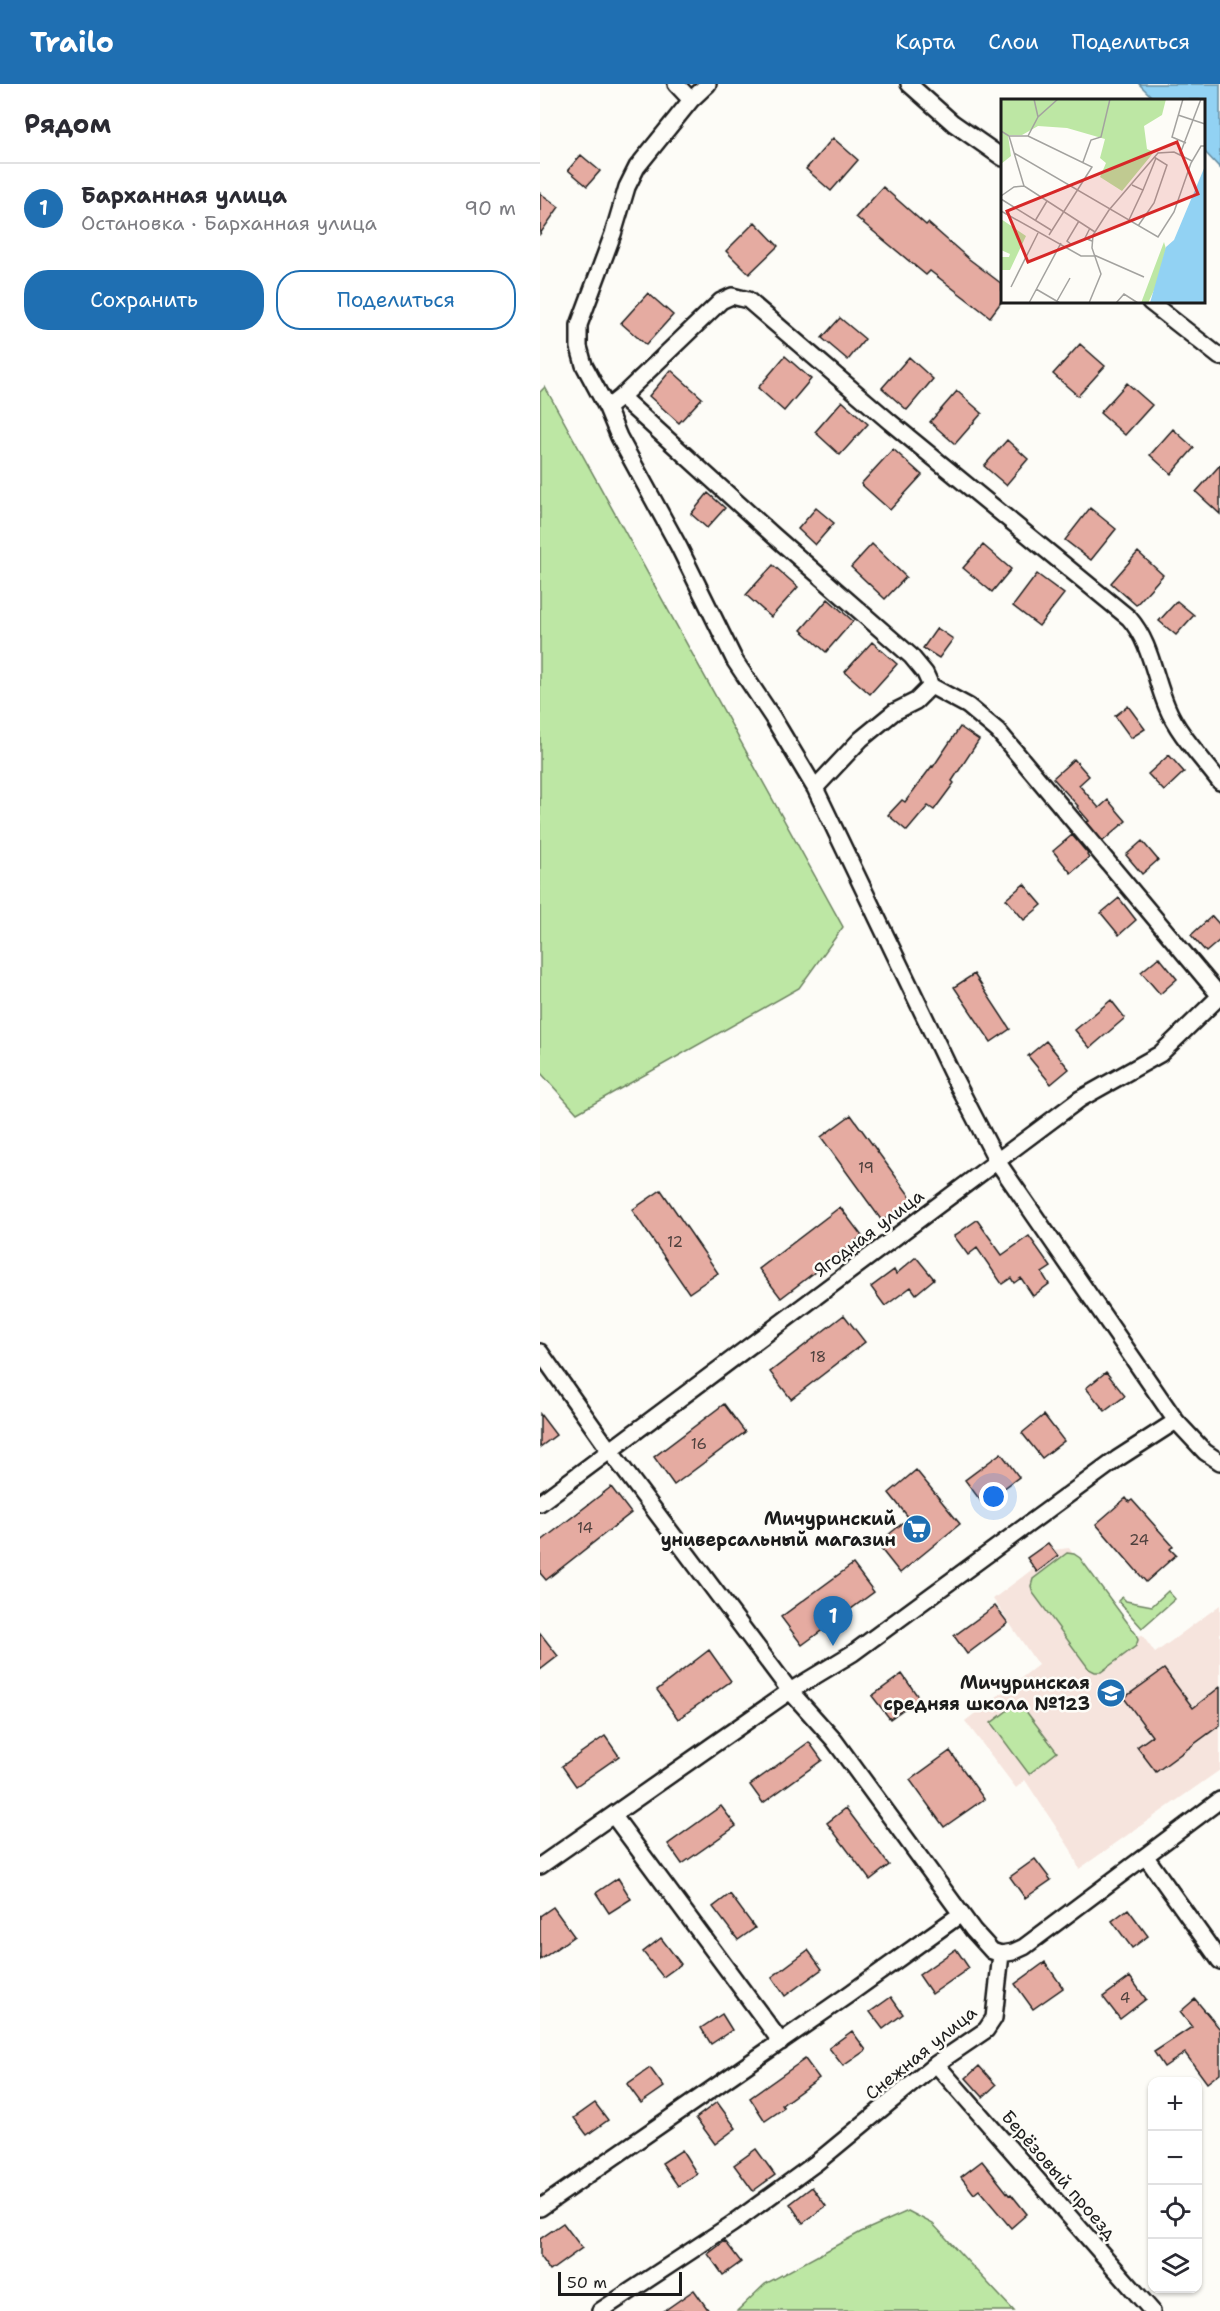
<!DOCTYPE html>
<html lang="ru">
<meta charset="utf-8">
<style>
body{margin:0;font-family:"Shantell Sans",sans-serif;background:#f7f7f7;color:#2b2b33}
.controls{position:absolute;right:18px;bottom:18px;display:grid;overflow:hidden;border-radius:12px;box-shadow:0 2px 4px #0004}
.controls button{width:54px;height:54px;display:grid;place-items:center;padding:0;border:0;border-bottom:2px solid #e1e1e2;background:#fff;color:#2b2b33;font:30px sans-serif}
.scale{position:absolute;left:18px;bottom:15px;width:124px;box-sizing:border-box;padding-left:6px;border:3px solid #1c1c1c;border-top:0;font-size:16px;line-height:21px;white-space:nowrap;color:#1c1c1c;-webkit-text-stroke:4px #fdfcf7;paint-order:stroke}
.you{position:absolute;left:454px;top:1413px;width:21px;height:21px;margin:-15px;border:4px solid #fff;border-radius:50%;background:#1a73e8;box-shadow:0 0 0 9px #1a73e833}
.badge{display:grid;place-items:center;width:39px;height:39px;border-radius:50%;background:#1f6fb2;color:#fff;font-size:20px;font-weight:700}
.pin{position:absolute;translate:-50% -50px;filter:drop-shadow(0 2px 3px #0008)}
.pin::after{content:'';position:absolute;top:32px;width:21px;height:18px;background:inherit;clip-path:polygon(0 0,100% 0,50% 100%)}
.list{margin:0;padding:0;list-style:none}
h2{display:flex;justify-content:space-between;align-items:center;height:78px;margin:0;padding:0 24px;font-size:26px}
h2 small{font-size:20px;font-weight:400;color:#7c7c81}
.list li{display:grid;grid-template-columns:39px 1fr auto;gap:18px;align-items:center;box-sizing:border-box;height:90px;padding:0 24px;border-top:2px solid #e1e1e2}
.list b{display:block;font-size:22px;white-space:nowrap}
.list p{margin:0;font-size:20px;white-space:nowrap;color:#7c7c81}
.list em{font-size:20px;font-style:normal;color:#7c7c81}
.actions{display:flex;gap:12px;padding:18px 24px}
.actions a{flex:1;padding:14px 0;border:2px solid #1f6fb2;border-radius:24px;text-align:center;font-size:21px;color:#1f6fb2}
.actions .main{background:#1f6fb2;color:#fff}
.icon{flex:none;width:33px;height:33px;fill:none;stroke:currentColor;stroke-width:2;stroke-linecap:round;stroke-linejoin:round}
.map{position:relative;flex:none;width:680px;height:2227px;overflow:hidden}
header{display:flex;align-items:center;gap:36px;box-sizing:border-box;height:84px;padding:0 30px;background:#1f6fb2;color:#fff}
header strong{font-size:28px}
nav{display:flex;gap:33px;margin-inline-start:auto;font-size:21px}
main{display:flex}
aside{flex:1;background:#fff}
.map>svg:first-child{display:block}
</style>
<header>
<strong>Trailo</strong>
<nav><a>Карта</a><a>Слои</a><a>Поделиться</a></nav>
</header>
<main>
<aside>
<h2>Рядом<small></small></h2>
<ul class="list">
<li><span class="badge">1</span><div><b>Барханная улица</b><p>Остановка · Барханная улица</p></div><em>90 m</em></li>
</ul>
<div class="actions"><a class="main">Сохранить</a><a>Поделиться</a></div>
</aside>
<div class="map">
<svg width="680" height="2227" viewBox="0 0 680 2227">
<rect width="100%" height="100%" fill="#fdfcf7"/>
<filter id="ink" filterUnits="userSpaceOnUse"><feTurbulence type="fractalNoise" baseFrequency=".0167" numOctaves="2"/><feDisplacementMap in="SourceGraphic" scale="12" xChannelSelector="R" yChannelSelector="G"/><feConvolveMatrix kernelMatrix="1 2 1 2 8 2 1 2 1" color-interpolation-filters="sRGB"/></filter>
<g filter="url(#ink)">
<path fill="#f6e4dd" d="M529,1464L533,1470L540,1474L597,1552L602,1551L615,1569L680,1521V1686L539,1785L531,1766L485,1696L476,1704L425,1637L498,1581L453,1515L494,1484L498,1488L518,1473L513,1466Z"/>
<path fill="#bde7a4" stroke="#6c8260" stroke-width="1.5" d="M5,303L303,843L259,904L37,1029L0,988V308Z
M527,1469L534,1470L540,1474L596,1550L598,1556L596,1562L561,1588H555L549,1585L493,1509L491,1502L493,1495Z
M628,1507L635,1515L602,1544L578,1517L582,1513L586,1517L612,1522Z
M479,1618L517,1668L489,1690L451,1639Z
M368,2127L393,2140L474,2227H197L225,2200L321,2148Z"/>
<path fill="#92d2f3" stroke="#63899d" stroke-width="1.5" d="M599,0H680V84L664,67V16H615Z"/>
<path fill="#e5aba1" stroke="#1c1c1c" stroke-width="1.5" d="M293,54L318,76L291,107L266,85Z
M41,71L60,87L47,102L28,86Z
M343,103L386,141L388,139L429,175L462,200V217L450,233L390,187L386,191L316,133Z
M0,109L19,123L0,150Z
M215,138L238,162L209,190L186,167Z
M108,209L133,231L106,261L81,239Z
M300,234L325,255L308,276L282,254Z
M540,260L565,282L538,312L513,290Z
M245,272L271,295L244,327L218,304Z
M369,273L393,295L367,326L342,304Z
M131,286L162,314L139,339L109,312Z
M587,299L612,321L585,351L560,329Z
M417,307L442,329L415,360L390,338Z
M302,317L328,340L300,371L275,348Z
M633,345L654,364L631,390L610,371Z
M467,356L488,375L466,401L444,382Z
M353,365L382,391L350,426L321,400Z
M680,381V430L656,408Z
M168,409L185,424L167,444L151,430Z
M276,424L294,439L275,461L258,445Z
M550,424L576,445L551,476L525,456Z
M332,460L366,493L345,515L311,483Z
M443,461L471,485L452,508L423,484Z
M598,468L623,491L596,521L571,499Z
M233,481L258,503L231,533L206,511Z
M497,490L524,510L499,542L473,522Z
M288,515L313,537L286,568L261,546Z
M637,517L654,531L636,551L619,537Z
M397,544L413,555L399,574L383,564Z
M332,558L357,580L330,610L305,588Z
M588,622L605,645L591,654L575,632Z
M420,643L439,656L412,697L414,699L394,726L388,722L367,747L348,731L362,716L365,718L392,682L393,683Z
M629,671L644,688L624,707L608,690Z
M534,675L549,692L539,701L559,724L568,716L586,737L563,757L547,738L549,737L537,723L538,722L513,694Z
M532,751L548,770L547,771L549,774L531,789L513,767Z
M602,757L618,776L602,790L586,771Z
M484,800L502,821L484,836L466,815Z
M579,814L596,836L579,851L561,829Z
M672,832L680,841V856L666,868L651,851Z
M619,873L637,895L620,910L601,888Z
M434,890L470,945L451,958L414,903Z
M571,916L585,934L550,964L535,946Z
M506,957L529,985L511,1000L488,972Z
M311,1031L372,1115L342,1137L281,1053Z
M121,1106L178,1189L149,1209L92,1126Z
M300,1123L322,1152L241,1214L219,1185Z
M437,1136L462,1171L489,1152L511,1183L502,1189L509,1200L493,1212L481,1194L474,1199L471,1194L462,1200L437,1164L428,1171L414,1152Z
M376,1173L394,1195L376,1210L371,1203L345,1222L331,1203L354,1186L356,1190Z
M304,1231L325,1258L251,1315L230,1288Z
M566,1288L585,1312L565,1327L546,1304Z
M184,1320L205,1348L134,1401L114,1373Z
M0,1330L16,1351L0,1363Z
M504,1331L524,1357L502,1374L482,1349Z
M461,1369L479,1393L443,1420L425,1396Z
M376,1386L420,1440L360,1489L337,1460L369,1434L349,1409Z
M71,1403L91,1429L6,1496L0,1489V1458Z
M586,1414L589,1418L592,1416L633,1462L630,1465L636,1471L606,1498L556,1440Z
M508,1459L518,1472L497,1488L487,1474Z
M313,1480L334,1508L262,1561L241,1533Z
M455,1522L468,1539L427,1570L414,1552Z
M0,1549L18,1572L0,1586Z
M169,1566L191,1597L138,1635L117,1606Z
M624,1585L653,1624L680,1603V1641L616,1688L597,1663L612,1652L584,1614Z
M362,1590L379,1614L350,1635L332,1612Z
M65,1652L79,1672L36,1702L22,1682Z
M269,1658L282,1676L223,1719L210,1701Z
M410,1667L444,1715L404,1743L370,1696Z
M181,1722L196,1742L142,1780L128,1760Z
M306,1724L349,1781L330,1796L287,1739Z
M495,1775L511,1796L485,1814L470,1793Z
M78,1794L91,1815L69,1829L56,1809Z
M190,1810L215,1844L198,1856L173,1823Z
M13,1823L34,1852L0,1876V1832Z
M588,1825L608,1852L592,1864L572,1837Z
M121,1854L141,1880L123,1893L103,1868Z
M416,1865L429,1884L392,1910L379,1891Z
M268,1866L282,1885L245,1912L232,1893Z
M505,1878L523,1904L493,1925L475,1900Z
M590,1893L606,1915L580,1935L563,1913Z
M351,1913L363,1930L343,1945L330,1928Z
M655,1915L680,1945V1989L667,1999L645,1969L624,1983L614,1968L652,1943L640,1928Z
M182,1930L192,1946L171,1960L161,1944Z
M312,1947L326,1966L303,1982L289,1964Z
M265,1975L279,1994L242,2021L244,2024L225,2037L210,2014Z
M439,1982L456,2001L443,2013L426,1994Z
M110,1984L124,2003L101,2019L87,2000Z
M177,2018L196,2044L175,2060L156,2034Z
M55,2019L68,2036L47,2051L34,2034Z
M216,2065L235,2091L213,2107L194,2081Z
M142,2066L157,2090L138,2102L122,2079Z
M442,2077L469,2111L471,2110L487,2130L471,2144L439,2106L434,2110L421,2093Z
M272,2103L286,2122L263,2139L250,2120Z
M23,2139L42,2164L10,2187L0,2173V2155Z
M185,2157L201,2178L183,2191L168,2170Z
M154,2206L169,2227H124Z"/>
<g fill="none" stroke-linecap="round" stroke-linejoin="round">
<g stroke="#1c1c1c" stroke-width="20">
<path id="street" d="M136,0L151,16
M168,0L151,16L97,83L87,103L73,150L39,241V263L44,281L67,324L79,353L139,463L195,577L233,634L275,704L411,988L457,1077L636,1337L665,1368L680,1378
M369,0L413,39L463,74
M610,218L680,273
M81,313L234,452L371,572L385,589L391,602
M67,324L81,313L181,217L192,212L208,216L350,338L589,534C611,559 614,593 627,623C638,650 662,674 680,698
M275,704L321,655L354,628L376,617L391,602L428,622L458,647L680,912
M0,1268L70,1367L250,1607L294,1656L433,1846L452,1867L461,1870
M0,1419L540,1015L620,970L680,912
M73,1731L241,1958
M606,1773L680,1877
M0,1782L250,1607L313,1569L577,1375L636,1337
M461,1870L473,1868L484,1863L680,1716
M396,1980L612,2227
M0,2124L308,1911L421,1830
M60,2227L192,2140L276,2079L396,1980L446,1946L454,1934L461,1870"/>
</g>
<use href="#street" stroke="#fdfcf7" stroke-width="15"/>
</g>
</g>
<defs>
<g id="supermarket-disc" transform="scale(1.5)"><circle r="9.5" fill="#1f6fb2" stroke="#fdfcf7"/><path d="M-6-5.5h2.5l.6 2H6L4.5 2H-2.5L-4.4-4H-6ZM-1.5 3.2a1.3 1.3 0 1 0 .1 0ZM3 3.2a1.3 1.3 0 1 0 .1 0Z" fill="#fff"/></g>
<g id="school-disc" transform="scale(1.5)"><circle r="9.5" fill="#1f6fb2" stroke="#fdfcf7"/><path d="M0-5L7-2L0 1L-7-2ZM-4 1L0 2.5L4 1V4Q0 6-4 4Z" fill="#fff"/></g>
</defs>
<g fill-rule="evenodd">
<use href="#supermarket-disc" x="377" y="1445"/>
<use href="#school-disc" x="571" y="1609"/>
</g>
<g text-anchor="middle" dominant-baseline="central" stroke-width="5" stroke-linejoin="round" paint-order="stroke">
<g font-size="15" fill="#4e403d">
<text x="326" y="1084">19</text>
<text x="135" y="1158">12</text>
<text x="278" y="1273">18</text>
<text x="159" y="1360">16</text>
<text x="45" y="1444">14</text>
<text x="599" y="1456">24</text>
<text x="585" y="1914">4</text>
</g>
<g font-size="18" fill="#1c1c1c" stroke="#fdfcf7">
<text transform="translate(329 1149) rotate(-37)">Ягодная улица</text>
<text transform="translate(381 1969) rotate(-39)">Снежная улица</text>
<text transform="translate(519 2091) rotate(49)">Берёзовый проезд</text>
</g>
<g font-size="18" font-weight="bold" fill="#1c1c1c" stroke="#fdfcf7" text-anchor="end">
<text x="356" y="1435">Мичуринский<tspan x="356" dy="21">универсальный магазин</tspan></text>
<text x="550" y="1599">Мичуринская<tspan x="550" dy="21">средняя школа №123</tspan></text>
</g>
</g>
<g transform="translate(461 15)">
<rect width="204" height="204" fill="#fdfcf7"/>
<path d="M0,0H165L161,16L143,27L146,50L153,53L121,92L99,78L105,64L99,59L104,40L66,29L37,27L21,36H7L10,57L0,65ZM0,120L25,137L9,171H0V158H8L9,155L0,151ZM163,143L165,150L155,187L147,204H140Z" fill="#bde7a4"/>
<path d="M204,67V204H149L165,148L173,141Z" fill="#92d2f3"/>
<path fill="none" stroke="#a3a29f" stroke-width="1.5" d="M33,0L37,18M182,0L171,38L185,44M177,16L204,25M0,32L8,37H27M8,37L23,87L94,133M27,37L91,68L48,136M27,37L37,18L57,0M13,54L157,138L173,113L190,64L200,47H204M179,55L200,0M82,63L90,41L100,38L109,0M142,91L155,59M0,97L13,88L23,87M0,100L50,131M0,112L80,157H94M34,122L46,102M127,123L142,91L131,86M137,127L153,104L166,66L153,58M89,129L84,139L91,142M71,146L66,142L78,122M93,156L143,178M10,188L37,134M35,190L59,204M56,202L69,179M28,204L60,144M88,204L100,175L91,149L92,136L108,111L157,54L173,53L191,62M115,204L123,195L137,204"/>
<path fill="#d62828" fill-opacity="0.15" stroke="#d62828" stroke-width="3" d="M176,43L197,95L27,163L6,112Z"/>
<rect width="204" height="204" fill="none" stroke="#1c1c1c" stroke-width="3"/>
</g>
</svg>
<div class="controls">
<button>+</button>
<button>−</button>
<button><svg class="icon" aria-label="locate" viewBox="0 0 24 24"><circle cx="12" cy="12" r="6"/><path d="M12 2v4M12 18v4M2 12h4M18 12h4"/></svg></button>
<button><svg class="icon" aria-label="layers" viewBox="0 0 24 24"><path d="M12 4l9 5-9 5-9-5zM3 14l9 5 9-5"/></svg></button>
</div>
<div class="scale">50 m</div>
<div class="you"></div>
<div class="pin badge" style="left:293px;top:1562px">1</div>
</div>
</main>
